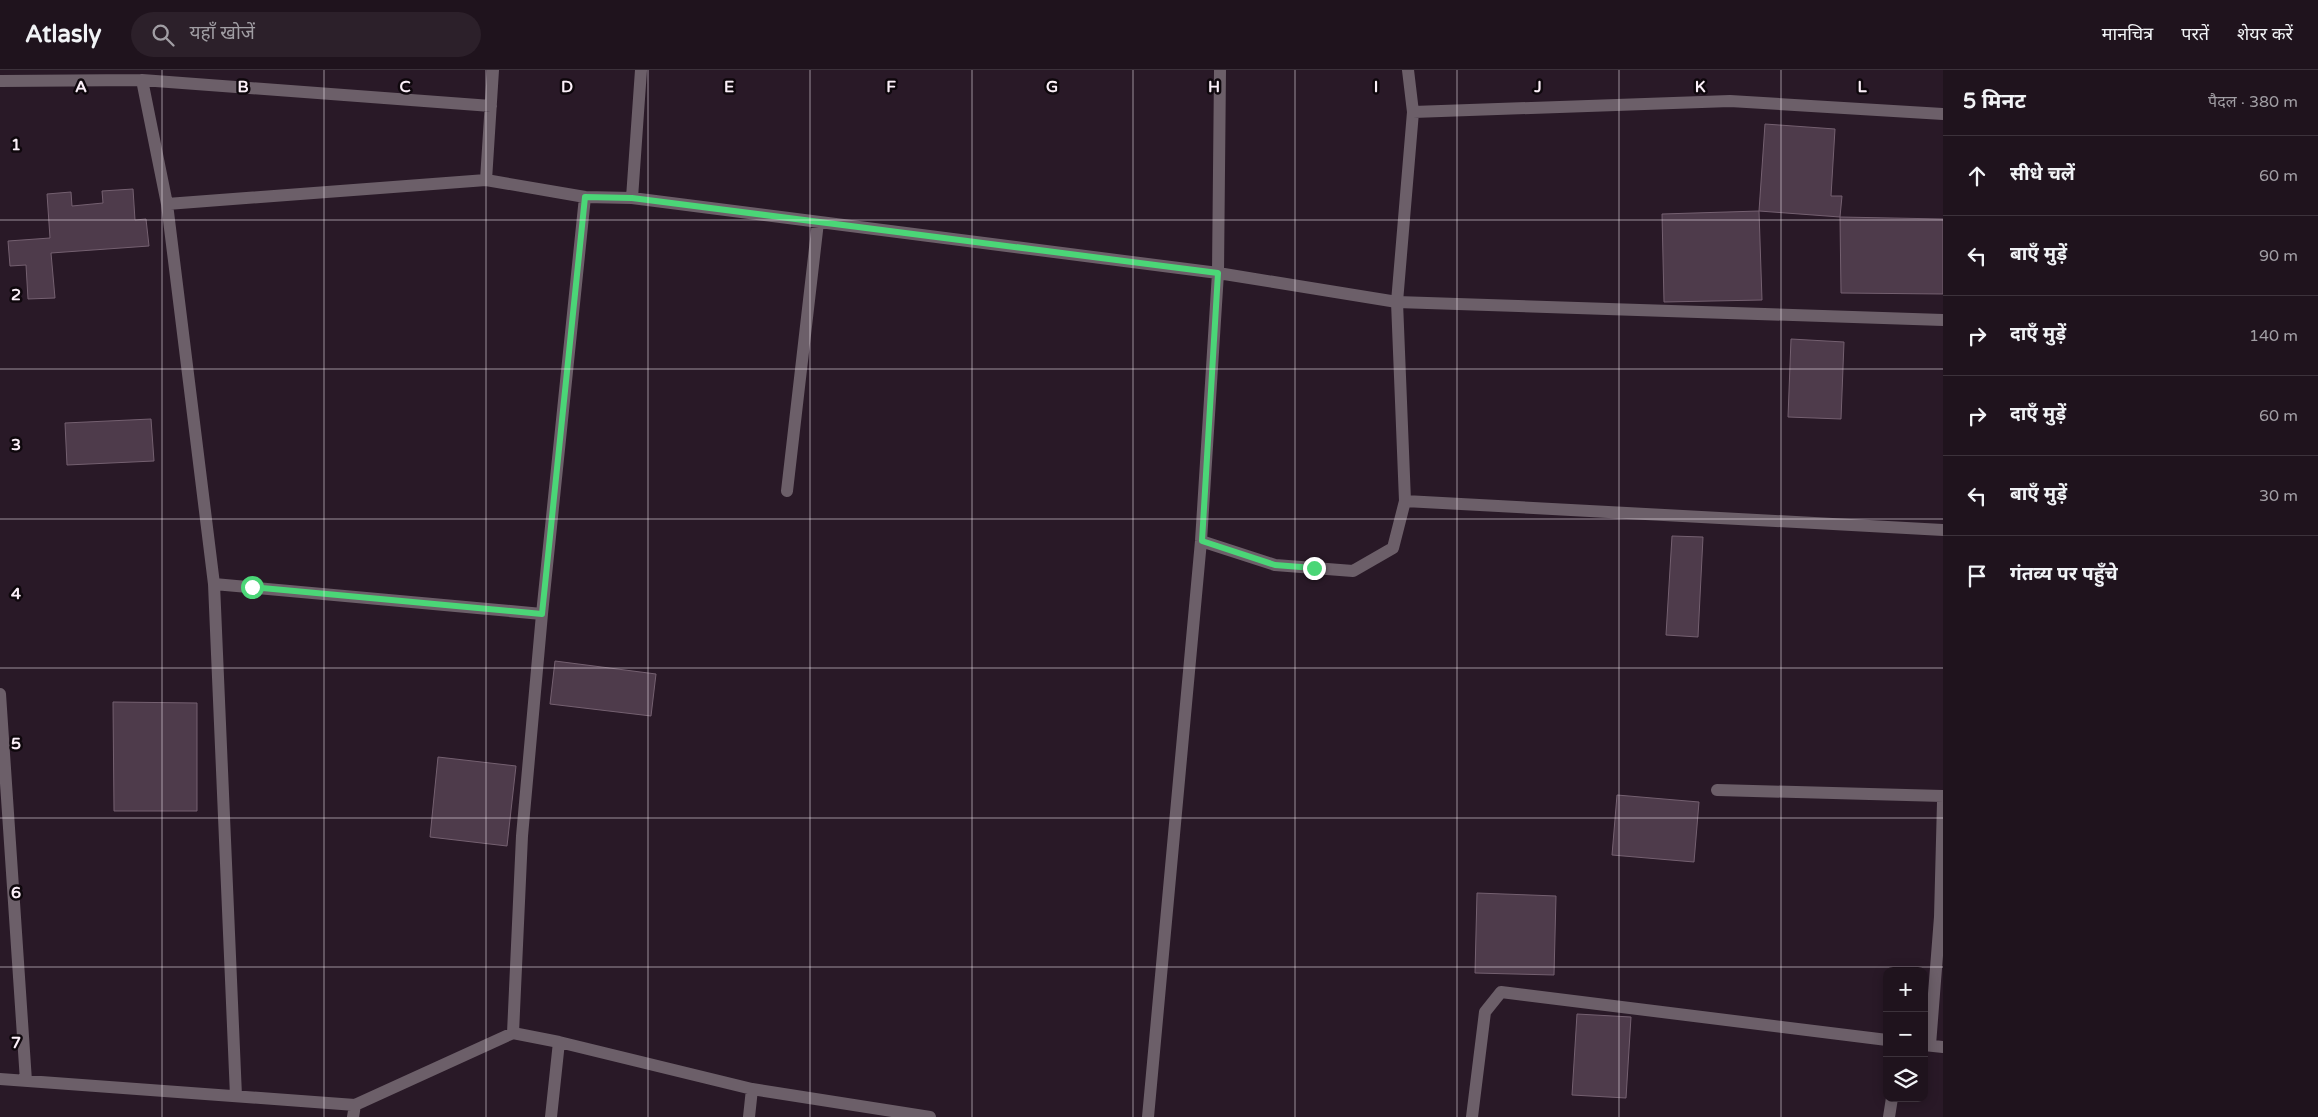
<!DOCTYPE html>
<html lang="hi">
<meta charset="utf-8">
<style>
body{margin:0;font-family:"Varela Round","Noto Sans Devanagari",sans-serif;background:#2c202a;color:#f1f3f6}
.controls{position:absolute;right:15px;bottom:15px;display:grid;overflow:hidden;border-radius:10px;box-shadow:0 2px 12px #0003}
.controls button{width:45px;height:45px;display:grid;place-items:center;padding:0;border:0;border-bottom:1px solid #3c323b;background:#1f131d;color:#f1f3f6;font:25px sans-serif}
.stop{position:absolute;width:15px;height:15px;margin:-11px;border:4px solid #4bd677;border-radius:50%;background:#fff}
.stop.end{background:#4bd677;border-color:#fff;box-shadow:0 1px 5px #0008}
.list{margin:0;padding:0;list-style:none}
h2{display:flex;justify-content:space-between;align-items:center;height:65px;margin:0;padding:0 20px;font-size:21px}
h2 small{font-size:16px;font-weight:400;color:#a19ea4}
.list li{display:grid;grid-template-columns:32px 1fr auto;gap:15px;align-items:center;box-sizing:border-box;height:80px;padding:0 20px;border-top:1px solid #3c323b}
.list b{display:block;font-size:19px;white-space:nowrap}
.list em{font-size:16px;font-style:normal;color:#a19ea4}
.icon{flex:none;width:28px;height:28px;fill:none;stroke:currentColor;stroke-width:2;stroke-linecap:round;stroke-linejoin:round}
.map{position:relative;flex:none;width:1943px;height:1047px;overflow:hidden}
header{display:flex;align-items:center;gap:30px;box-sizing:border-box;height:70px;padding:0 25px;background:#1f131d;border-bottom:1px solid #3c323b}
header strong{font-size:24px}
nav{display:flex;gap:28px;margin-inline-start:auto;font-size:18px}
.search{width:350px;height:45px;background:#2c202a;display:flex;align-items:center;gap:12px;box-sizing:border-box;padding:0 18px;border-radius:28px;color:#a19ea4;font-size:19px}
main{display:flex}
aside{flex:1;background:#1f131d}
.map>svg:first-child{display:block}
</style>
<header>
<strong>Atlasly</strong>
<div class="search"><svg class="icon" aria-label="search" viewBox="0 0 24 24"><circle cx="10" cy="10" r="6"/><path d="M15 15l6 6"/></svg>यहाँ खोजें</div>
<nav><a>मानचित्र</a><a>परतें</a><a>शेयर करें</a></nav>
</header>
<main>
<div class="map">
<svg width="1943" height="1047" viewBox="0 0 1943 1047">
<rect width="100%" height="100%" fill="#291927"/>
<path fill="#4e3b4b" stroke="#746070" d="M1765,54L1835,59L1831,126H1842L1840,147L1759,141Z
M133,119L135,150L146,149L149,176L51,183L55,228L28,229L26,195L10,196L8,171L50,168L47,124L71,122L72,136L103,133L102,121Z
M1759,141L1762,230L1664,232L1662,144Z
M1840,147L1943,149V224L1841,223Z
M1791,269L1844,272L1841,349L1788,347Z
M151,349L154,391L67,395L65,353Z
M1672,466L1703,467L1698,567L1666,565Z
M555,591L656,604L651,646L550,634Z
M113,632L197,633V741H114Z
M438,687L516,696L507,776L430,767Z
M1617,725L1699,732L1694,792L1612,785Z
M1477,823L1556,826L1554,905L1475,903Z
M1577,944L1631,947L1626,1028L1572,1025Z"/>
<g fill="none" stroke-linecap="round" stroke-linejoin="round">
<path stroke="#6c5f69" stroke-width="12" d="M493,0L486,110L585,127
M1408,0L1413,42L1730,31L1943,44
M142,10L167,134
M0,11L142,10L491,36
M632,128L641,0
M787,421L818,152
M1405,431L1943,460
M1201,471L1275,495L1353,501L1393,478L1405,431L1397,232L1413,42
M214,514L542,544
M0,624L26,1011
M1717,720L1943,726
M513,963L522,766L542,544L585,127L632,128L1218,203L1397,232L1943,250
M1924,975L1943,977
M1930,975L1940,847L1943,732
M0,1009L355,1035L353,1047
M236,1026L214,514L167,134L486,110
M355,1035L513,963L559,972L752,1019L930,1047
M551,1047L559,972
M749,1047L752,1019
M1148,1047L1201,471L1218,203L1220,0
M1472,1047L1485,942L1501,922L1887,970
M1889,1047L1892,1028"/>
</g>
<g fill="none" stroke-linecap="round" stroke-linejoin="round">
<path stroke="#4bd677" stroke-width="6" d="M252,517L542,544L585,127L632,128L1218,203L1202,471L1275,495L1314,498"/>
</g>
<path fill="none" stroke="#fcf0f9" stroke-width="1" stroke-opacity="0.55" d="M162,0V1047M324,0V1047M486,0V1047M648,0V1047M810,0V1047M972,0V1047M1133,0V1047M1295,0V1047M1457,0V1047M1619,0V1047M1781,0V1047M0,150H1943M0,299H1943M0,449H1943M0,598H1943M0,748H1943M0,897H1943"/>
<g font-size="16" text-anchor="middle" font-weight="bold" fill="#fcf0f9" stroke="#0e070c" stroke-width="5" stroke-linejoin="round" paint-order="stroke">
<text x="81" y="22">A</text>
<text x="243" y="22">B</text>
<text x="405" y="22">C</text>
<text x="567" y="22">D</text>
<text x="729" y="22">E</text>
<text x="891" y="22">F</text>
<text x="1052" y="22">G</text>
<text x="1214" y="22">H</text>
<text x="1376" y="22">I</text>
<text x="1538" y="22">J</text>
<text x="1700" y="22">K</text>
<text x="1862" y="22">L</text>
<text x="16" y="80">1</text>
<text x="16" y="230">2</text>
<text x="16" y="380">3</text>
<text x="16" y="529">4</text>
<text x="16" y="679">5</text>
<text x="16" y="828">6</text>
<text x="16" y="978">7</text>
</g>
</svg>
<div class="controls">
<button>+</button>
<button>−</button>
<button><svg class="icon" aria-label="layers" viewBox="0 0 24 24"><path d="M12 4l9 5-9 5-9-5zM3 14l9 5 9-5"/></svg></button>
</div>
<div class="stop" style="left:252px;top:517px"></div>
<div class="stop end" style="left:1314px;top:498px"></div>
</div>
<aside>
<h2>5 मिनट<small>पैदल · 380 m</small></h2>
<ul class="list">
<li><svg class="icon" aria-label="ahead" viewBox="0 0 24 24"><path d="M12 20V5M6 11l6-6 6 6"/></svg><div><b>सीधे चलें</b></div><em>60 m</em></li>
<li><svg class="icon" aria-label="left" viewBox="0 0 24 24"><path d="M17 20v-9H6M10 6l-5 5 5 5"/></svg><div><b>बाएँ मुड़ें</b></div><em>90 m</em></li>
<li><svg class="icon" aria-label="right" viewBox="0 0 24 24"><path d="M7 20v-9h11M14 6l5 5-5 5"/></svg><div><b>दाएँ मुड़ें</b></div><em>140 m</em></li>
<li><svg class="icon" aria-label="right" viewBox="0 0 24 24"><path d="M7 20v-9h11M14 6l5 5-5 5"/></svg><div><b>दाएँ मुड़ें</b></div><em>60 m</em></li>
<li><svg class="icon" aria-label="left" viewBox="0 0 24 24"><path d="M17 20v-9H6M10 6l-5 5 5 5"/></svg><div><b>बाएँ मुड़ें</b></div><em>30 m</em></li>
<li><svg class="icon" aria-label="arrive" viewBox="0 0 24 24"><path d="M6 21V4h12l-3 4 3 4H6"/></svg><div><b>गंतव्य पर पहुँचे</b></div></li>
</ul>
</aside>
</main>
